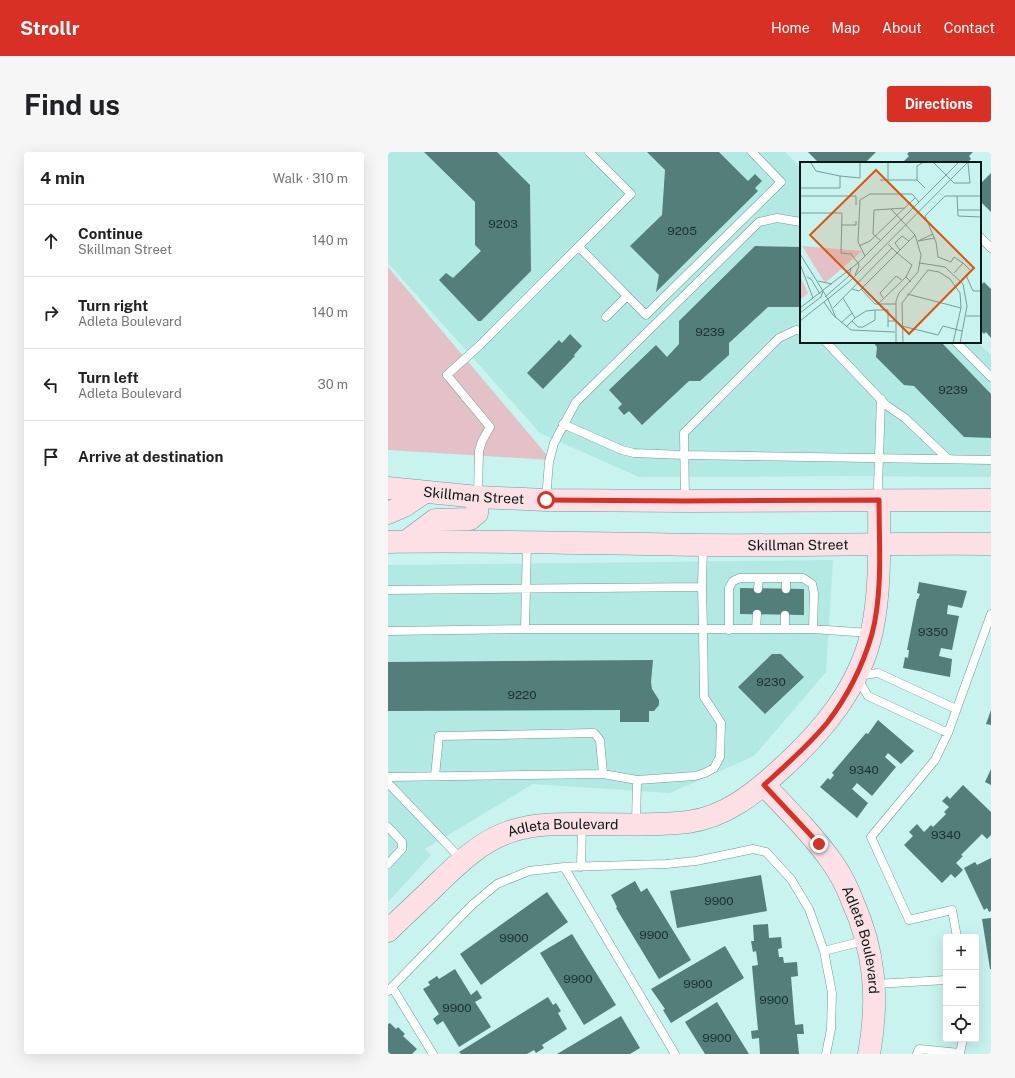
<!DOCTYPE html>
<meta charset="utf-8">
<style>
body{margin:0;font-family:"Public Sans",sans-serif;background:#f6f6f6;color:#202124}
.controls{position:absolute;right:12px;bottom:12px;display:grid;overflow:hidden;border-radius:4px;box-shadow:0 4px 16px #0002}
.controls button{width:36px;height:36px;display:grid;place-items:center;padding:0;border:0;border-bottom:1px solid #e0e0e0;background:#fff;color:#202124;font:20px sans-serif}
.stop{position:absolute;width:12px;height:12px;margin:-9px;border:3px solid #d93025;border-radius:50%;background:#fff}
.stop.end{background:#d93025;border-color:#fff;box-shadow:0 1px 4px #0008}
.list{margin:0;padding:0;list-style:none}
h2{display:flex;justify-content:space-between;align-items:center;height:52px;margin:0;padding:0 16px;font-size:17px}
h2 small{font-size:13px;font-weight:400;color:#757577}
.list li{display:grid;grid-template-columns:26px 1fr auto;gap:12px;align-items:center;box-sizing:border-box;height:72px;padding:0 16px;border-top:1px solid #e0e0e0}
.list b{display:block;font-size:15px;white-space:nowrap}
.list p{margin:0;font-size:13px;white-space:nowrap;color:#757577}
.list em{font-size:13px;font-style:normal;color:#757577}
.icon{flex:none;width:22px;height:22px;fill:none;stroke:currentColor;stroke-width:2;stroke-linecap:round;stroke-linejoin:round}
.map{position:relative;flex:none;width:603px;height:902px;overflow:hidden;border-radius:4px}
header{display:flex;align-items:center;gap:24px;box-sizing:border-box;height:56px;padding:0 20px;background:#d93025;color:#fff}
header strong{font-size:19px}
nav{display:flex;gap:22px;margin-inline-start:auto;font-size:14px}
.intro{display:flex;align-items:center;justify-content:space-between;box-sizing:border-box;height:96px;padding:0 24px}
h1{margin:0;font-size:28px}
.button{padding:10px 18px;border-radius:4px;background:#d93025;color:#fff;font-size:14px;font-weight:700}
main{display:flex;gap:24px;padding:0 24px}
aside{flex:1;background:#fff;border-radius:4px;box-shadow:0 4px 16px #0002}
.map>svg:first-child{display:block}
</style>
<header>
<strong>Strollr</strong>
<nav><a>Home</a><a>Map</a><a>About</a><a>Contact</a></nav>
</header>
<div class="intro"><h1>Find us</h1><a class="button">Directions</a></div>
<main>
<aside>
<h2>4 min<small>Walk · 310 m</small></h2>
<ul class="list">
<li><svg class="icon" aria-label="ahead" viewBox="0 0 24 24"><path d="M12 20V5M6 11l6-6 6 6"/></svg><div><b>Continue</b><p>Skillman Street</p></div><em>140 m</em></li>
<li><svg class="icon" aria-label="right" viewBox="0 0 24 24"><path d="M7 20v-9h11M14 6l5 5-5 5"/></svg><div><b>Turn right</b><p>Adleta Boulevard</p></div><em>140 m</em></li>
<li><svg class="icon" aria-label="left" viewBox="0 0 24 24"><path d="M17 20v-9H6M10 6l-5 5 5 5"/></svg><div><b>Turn left</b><p>Adleta Boulevard</p></div><em>30 m</em></li>
<li><svg class="icon" aria-label="arrive" viewBox="0 0 24 24"><path d="M6 21V4h12l-3 4 3 4H6"/></svg><div><b>Arrive at destination</b></div></li>
</ul>
</aside>
<div class="map">
<svg width="603" height="902" viewBox="0 0 603 902">
<rect width="100%" height="100%" fill="#c8f3ee"/>
<path fill="#b3e9e3" d="M0,0H397L413,16V190H589L603,203V325L456,324L251,325L152,281L0,111Z
M445,408L438,520L366,604L282,641L145,632L37,697L43,703L0,750V413Z"/>
<path fill="#e3c1c6" d="M0,115L163,308L0,298Z"/>
<path fill="#537e7a" d="M36,0H109L142,33L143,119L93,169H90L51,128L58,121L65,126L93,99L87,93V50Z
M259,0H331L360,29L367,22L374,29L367,36L370,39L268,140L271,123L242,94L274,63L277,18Z
M420,0H488L477,11H431Z
M521,0H585L581,4L583,7L579,11H510L513,9L514,11L521,4L519,2Z
M603,21V60L592,49V32Z
M367,94L413,95V155H380L341,191V203L312,229H301L254,273L241,259L236,263L230,256L234,252L221,238L268,193L279,205L291,192V169Z
M592,130L594,132L596,130L603,137V186L598,180L596,182L592,178Z
M182,182L194,194L186,203L187,204L155,237L139,221L171,188L174,191Z
M485,190H553L603,242V286L576,285L526,234L516,233L488,205L489,195Z
M531,430L579,439L574,456L560,453L559,462L571,464L564,498L553,496L551,504L564,507L562,525L515,516L517,505L520,506L521,498H519L529,447H530L532,442L529,441Z
M352,436L416,437V463L352,462Z
M384,502H393L416,525L377,562L350,535Z
M265,508L263,530L264,537L271,548V553L266,559H261V570H232V558L0,559V510Z
M603,558V573L598,572Z
M490,568L526,599L513,612L500,601L497,605L508,615L484,644L469,631L464,637L480,651L469,666L432,635L440,626L442,628L446,623L444,621L478,581L480,582Z
M603,617V633L597,630Z
M575,633L603,660V683L599,687L594,682L573,703L575,704L568,711L575,718L567,726L563,722L554,731L516,693L525,684L521,680L529,672L536,680L543,673L545,675L558,662L556,660L561,655L554,649L559,644L562,647Z
M603,706V759L601,760L599,756L596,758L576,716L587,710L589,713Z
M373,723L379,759L289,776L282,739Z
M247,729L253,740L259,736L303,808L271,827L228,756L229,755L223,743Z
M159,740L180,770L93,833L72,802Z
M603,766V817H602L594,767Z
M380,772L381,786L393,785L394,796L390,797L391,805H395L396,811L409,810L410,824L403,825L407,873L415,872L416,882H409L411,902H372L371,886L364,887L363,879L370,878L364,814L370,813L368,799L365,800L363,789H366L365,773Z
M184,782L228,853L196,873L152,801Z
M337,794L356,826L283,871L275,858L277,857L263,837Z
M67,817L83,843L89,838L94,846L87,850L103,875L71,895L55,869L49,873L45,867L51,862L35,837L42,833L40,830L49,824L51,827Z
M160,845L165,853L168,851L173,859L170,861L179,877L154,893L156,896L148,901L146,898L139,902H73L71,900Z
M329,850L361,902H317L297,870Z
M233,864L252,896L242,902H169Z
M2,871L8,877L10,875L17,882L15,884L29,897L24,902H0V872Z"/>
<g fill="none" stroke-linecap="round" stroke-linejoin="round">
<g stroke="#719a96" stroke-width="9">
<path id="lane" d="M592,85L603,96
M191,95L258,163L393,30L364,0
M218,165L239,144
M438,190L498,253L517,266L560,307
M568,190L603,225
M175,272L234,298L246,301L296,303L603,308
M90,344L91,299L94,289L102,275L59,223L92,193L243,42L201,0
M158,347L161,310L166,291L188,250L371,70L389,66L413,70
M491,347L490,334L493,247
M297,348L296,281L391,186L408,178L413,179
M314,435L315,477H425L482,481
M370,437L371,426
M398,437V426
M0,438L314,435L315,394
M137,477L139,391
M368,477L369,462
M397,477V463
M341,478V436L345,429L352,426H415L424,432L426,441L425,477
M0,479L137,477H315L316,545L333,571L332,605L326,616L317,621L307,624L249,628
M560,581L480,544L468,524L490,521L568,557
M47,624L51,584L206,581L212,588L215,622
M0,625L215,622L249,628L248,672
M0,631L74,708
M0,675L14,690V697L0,712
M176,715L287,902
M193,715L194,673
M569,785L564,758L521,768L483,685L547,608L560,581L603,462
M436,799L479,788
M487,832L558,828
M4,835L45,902
M0,839L84,753L109,732L141,719L176,715L278,712L308,709L365,697L378,700L403,727L421,757L436,799L444,841L443,877L438,902
M529,902L531,897L572,901L575,887"/>
</g>
<g stroke="#719a96" stroke-width="23">
<g id="secondary">
<path id="s1" d="M0,336L90,345L158,348L297,349L603,348"/>
<path d="M0,361L16,354L37,340"/>
<path d="M19,389L47,368L82,367L89,361L90,345"/>
<path id="s2" d="M0,390C105,388 210,392 315,393C411,394 507,391 603,392"/>
<path id="s3" d="M376,633C400,658 424,682 444,710C452,721 459,735 464,748C487,799 491,847 481,902"/>
<path id="s4" d="M0,779C16,763 33,748 49,732C71,711 92,690 121,680C146,671 172,672 199,672C232,672 266,674 300,670C337,665 366,642 393,617C434,580 472,535 484,479C493,436 491,392 491,348"/>
</g>
</g>
<use href="#lane" stroke="#fff" stroke-width="8"/>
<use href="#secondary" stroke="#fce0e6" stroke-width="22"/>
</g>
<g fill="none" stroke-linecap="round" stroke-linejoin="round">
<path stroke="#d93025" stroke-width="5" d="M158,348L297,349L491,348C491,392 495,439 484,482C475,513 459,545 439,571C420,594 398,613 376,633L431,692"/>
</g>
<g text-anchor="middle" dominant-baseline="central" stroke-width="4" stroke-linejoin="round" paint-order="stroke">
<g font-size="12" fill="#1b3230">
<text x="115" y="72">9203</text>
<text x="294" y="79">9205</text>
<text x="322" y="180">9239</text>
<text x="565" y="238">9239</text>
<text x="545" y="480">9350</text>
<text x="383" y="530">9230</text>
<text x="134" y="543">9220</text>
<text x="476" y="618">9340</text>
<text x="558" y="683">9340</text>
<text x="331" y="749">9900</text>
<text x="266" y="783">9900</text>
<text x="126" y="786">9900</text>
<text x="190" y="827">9900</text>
<text x="310" y="832">9900</text>
<text x="386" y="848">9900</text>
<text x="69" y="856">9900</text>
<text x="329" y="886">9900</text>
</g>
<g font-size="14" fill="#081917" stroke="#dcfefa">
<text stroke="none"><textPath href="#s1" startOffset="86">Skillman Street</textPath></text>
<text stroke="none"><textPath href="#s2" startOffset="410">Skillman Street</textPath></text>
<text stroke="none"><textPath href="#s4" startOffset="212">Adleta Boulevard</textPath></text>
<text stroke="none"><textPath href="#s3" startOffset="187">Adleta Boulevard</textPath></text>
</g>
</g>
<g transform="translate(412 10)">
<rect width="181" height="181" fill="#c8f3ee"/>
<path d="M2,84L62,89L25,121ZM0,114L8,131L0,138Z" fill="#e3c1c6"/>
<path fill="none" stroke="#7b9c98" stroke-width="1" d="M124,0L117,4V18L125,26M133,0L154,21H170L168,1M11,1L16,9L40,14M80,18H117M88,18V0M0,26H40V14L60,16V0M0,34H56V43M157,34L158,54L181,55M181,34H145L125,54L136,80L138,95L151,100L154,95L163,101L171,109L166,113L173,129H181M91,47L115,73L121,93L118,110L99,131L96,139V181M158,48H181M0,51H42L41,91L51,92L58,101M42,63H56V59M81,79L73,72L74,48L105,46M118,79L135,76M118,79L133,72M59,84L70,79L115,36M92,86L97,91L115,73M100,88L95,81L102,74L109,79M0,92L28,137M65,94L58,80L60,38L70,32H112L119,40M120,101L145,105L163,122L167,144L160,181M0,102L13,136M154,111L163,101M55,113L59,104L58,101M7,115L11,117L20,132M18,119L32,122M52,127L59,129L97,91L112,103L106,115M61,127L75,142H96M107,132L161,146M25,135L49,114L51,106M83,136L80,131L96,114L102,118M28,137L36,156M24,140L33,153L51,168L95,170M78,142L106,115L111,120M0,146L58,101L159,0M33,146L92,86L88,82M75,148H88V159M0,151L21,135L23,129M166,154H181M0,159L49,120L168,0M52,159L58,165H63L75,158V148L66,149L55,156M41,161L52,151L43,136M102,164L138,173L143,164L162,169M46,165L55,156L52,151M88,165V159H95M103,181L102,141L128,108L139,110L150,117L160,131L161,146L153,181"/>
<path fill="#dd560d" fill-opacity="0.15" stroke="#dd560d" stroke-width="2" d="M76,8L174,106L109,172L10,73Z"/>
<rect width="181" height="181" fill="none" stroke="#081917" stroke-width="2"/>
</g>
</svg>
<div class="controls">
<button>+</button>
<button>−</button>
<button><svg class="icon" aria-label="locate" viewBox="0 0 24 24"><circle cx="12" cy="12" r="6"/><path d="M12 2v4M12 18v4M2 12h4M18 12h4"/></svg></button>
</div>
<div class="stop" style="left:158px;top:348px"></div>
<div class="stop end" style="left:431px;top:692px"></div>
</div>
</main>
